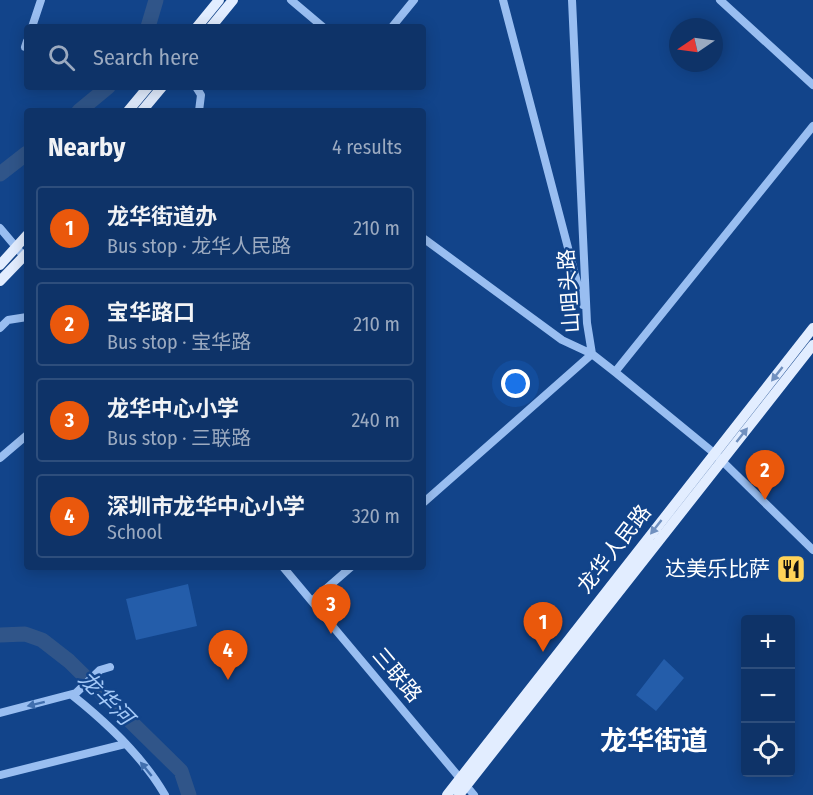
<!DOCTYPE html>
<meta charset="utf-8">
<style>
body{margin:0;font-family:"Fira Sans Condensed","Noto Sans SC",sans-serif;background:#173b6e;color:#f1f3f6}
.controls{position:absolute;right:18px;bottom:18px;display:grid;overflow:hidden;border-radius:6px;box-shadow:0 3px 15px #0003}
.controls button{width:54px;height:54px;display:grid;place-items:center;padding:0;border:0;border-bottom:2px solid #2e4e7c;background:#0e3368;color:#f1f3f6;font:30px sans-serif}
.compass{position:absolute;left:669px;top:18px;width:54px;height:54px;border-radius:50%;background:#0e3368;box-shadow:0 3px 15px #0003;rotate:257deg}
.you{position:absolute;left:516px;top:384px;width:21px;height:21px;margin:-15px;border:4px solid #fff;border-radius:50%;background:#1a73e8;box-shadow:0 0 0 9px #1a73e833}
.badge{display:grid;place-items:center;width:39px;height:39px;border-radius:50%;background:#ea580c;color:#fff;font-size:20px;font-weight:700}
.pin{position:absolute;translate:-50% -50px;filter:drop-shadow(0 2px 3px #0008)}
.pin::after{content:'';position:absolute;top:32px;width:21px;height:18px;background:inherit;clip-path:polygon(0 0,100% 0,50% 100%)}
.list{margin:0;padding:0;list-style:none}
h2{display:flex;justify-content:space-between;align-items:center;height:78px;margin:0;padding:0 24px;font-size:26px}
h2 small{font-size:20px;font-weight:400;color:#9baac0}
.list li{display:grid;grid-template-columns:39px 1fr auto;gap:18px;align-items:center;box-sizing:border-box;height:84px;margin:0 12px 12px;padding:0 12px;border:2px solid #2e4e7c;border-radius:6px}
.list b{display:block;font-size:22px;white-space:nowrap}
.list p{margin:0;font-size:20px;white-space:nowrap;color:#9baac0}
.list em{font-size:20px;font-style:normal;color:#9baac0}
.icon{flex:none;width:33px;height:33px;fill:none;stroke:currentColor;stroke-width:2;stroke-linecap:round;stroke-linejoin:round}
.map{position:relative;flex:none;width:813px;height:795px;overflow:hidden}
.search{position:absolute;background:#0e3368;box-shadow:0 3px 15px #0003;left:24px;top:24px;width:402px;height:66px;display:flex;align-items:center;gap:15px;box-sizing:border-box;padding:0 21px;border-radius:6px;color:#9baac0;font-size:22px}
.panel{position:absolute;background:#0e3368;box-shadow:0 3px 15px #0003;left:24px;top:108px;width:402px;height:462px;border-radius:6px}
.map>svg:first-child{display:block}
</style>
<div class="map">
<svg width="813" height="795" viewBox="0 0 813 795">
<rect width="100%" height="100%" fill="#12448a"/>
<path fill="#245daa" d="M188,584L197,626L136,640L126,599Z
M664,659L684,678L656,711L636,695Z"/>
<g fill="none" stroke-linecap="round" stroke-linejoin="round">
<path stroke="#305589" stroke-width="15" d="M148,27L156,0
M79,111L108,87
M0,174L27,153
M0,635L25,634L42,640L69,661L181,771L189,795"/>
<path stroke="#99bef1" stroke-width="8" d="M291,0L323,27
M503,0L583,305
M720,0L813,85
M32,27L41,0
M392,27L414,0
M25,47L27,41
M196,87L201,95L199,111
M0,228L27,260
M423,238L562,340L592,354L615,372L714,453L813,550
M0,328L8,320L27,317
M615,372L813,126
M0,458L27,435
M423,503L592,354L587,323L572,0
M283,567L474,795
M312,601L351,567
M72,695C106,722 143,757 165,795
M0,713L76,693L100,670L110,667
M0,775L125,744"/>
<path stroke="#e2edff" stroke-width="10" d="M197,27L219,0
M211,27L233,0
M128,111L148,87
M142,111L162,87
M0,265L27,235
M0,281L27,253
M447,795L813,328
M459,795L813,345"/>
</g>
<defs><path id="oneway-solid" d="M-6-.8H1V-3.2L6.5 0L1 3.2V.8H-6Z" transform="scale(1.5)"/></defs>
<g fill="#7090bf">
<use href="#oneway-solid" transform="translate(777 374) rotate(128)"/>
<use href="#oneway-solid" transform="translate(742 435) rotate(-52)"/>
<use href="#oneway-solid" transform="translate(656 527) rotate(128)"/>
</g>
<g fill="#416fae">
<use href="#oneway-solid" transform="translate(36 704) rotate(166)"/>
<use href="#oneway-solid" transform="translate(146 769) rotate(-129)"/>
</g>
<defs>
<g id="restaurant-square" transform="scale(1.5)"><rect x="-9" y="-9" width="18" height="18" rx="4" fill="#ffd358" stroke="#12448a"/><path d="M-5-6h1v4h1v-4h1v4h1v-4h1v5L-1.5 .5V6h-2V.5L-5-1ZM5-6V6H3V1.5H1.5Q1.5-4 5-6Z" fill="#111"/></g>
</defs>
<g fill-rule="evenodd">
<use href="#restaurant-square" x="791" y="569"/>
</g>
<g text-anchor="middle" dominant-baseline="central" stroke-width="5" stroke-linejoin="round" paint-order="stroke">
<g font-size="21" fill="#fff" stroke="#12448a">
<text transform="translate(569 291) rotate(-94)">山咀头路</text>
<text transform="translate(614 549) rotate(-52)">龙华人民路</text>
<text transform="translate(397 675) rotate(50)">三联路</text>
</g>
<g font-size="21" fill="#fff" stroke="#12448a" text-anchor="end">
<text x="770" y="569">达美乐比萨</text>
</g>
<g font-size="22" font-style="italic" fill="#a4c9f8" stroke="#12448a">
<text transform="translate(106 698) rotate(45)">龙华河</text>
</g>
<g font-size="27" font-weight="bold" fill="#fff" stroke="#12448a">
<text x="654" y="741">龙华街道</text>
</g>
</g>
</svg>
<div class="controls">
<button>+</button>
<button>−</button>
<button><svg class="icon" aria-label="locate" viewBox="0 0 24 24"><circle cx="12" cy="12" r="6"/><path d="M12 2v4M12 18v4M2 12h4M18 12h4"/></svg></button>
</div>
<svg class="compass" viewBox="-18 -18 36 36"><path d="M0-13l5 13h-10z" fill="#e53935"/><path d="M0 13l5-13h-10z" fill="#9baac0"/></svg>
<div class="you"></div>
<div class="pin badge" style="left:543px;top:652px">1</div>
<div class="pin badge" style="left:765px;top:500px">2</div>
<div class="pin badge" style="left:331px;top:634px">3</div>
<div class="pin badge" style="left:228px;top:680px">4</div>
<div class="search"><svg class="icon" aria-label="search" viewBox="0 0 24 24"><circle cx="10" cy="10" r="6"/><path d="M15 15l6 6"/></svg>Search here</div>
<section class="panel">
<h2>Nearby<small>4 results</small></h2>
<ul class="list">
<li><span class="badge">1</span><div><b>龙华街道办</b><p>Bus stop · 龙华人民路</p></div><em>210 m</em></li>
<li><span class="badge">2</span><div><b>宝华路口</b><p>Bus stop · 宝华路</p></div><em>210 m</em></li>
<li><span class="badge">3</span><div><b>龙华中心小学</b><p>Bus stop · 三联路</p></div><em>240 m</em></li>
<li><span class="badge">4</span><div><b>深圳市龙华中心小学</b><p>School</p></div><em>320 m</em></li>
</ul>
</section>
</div>
